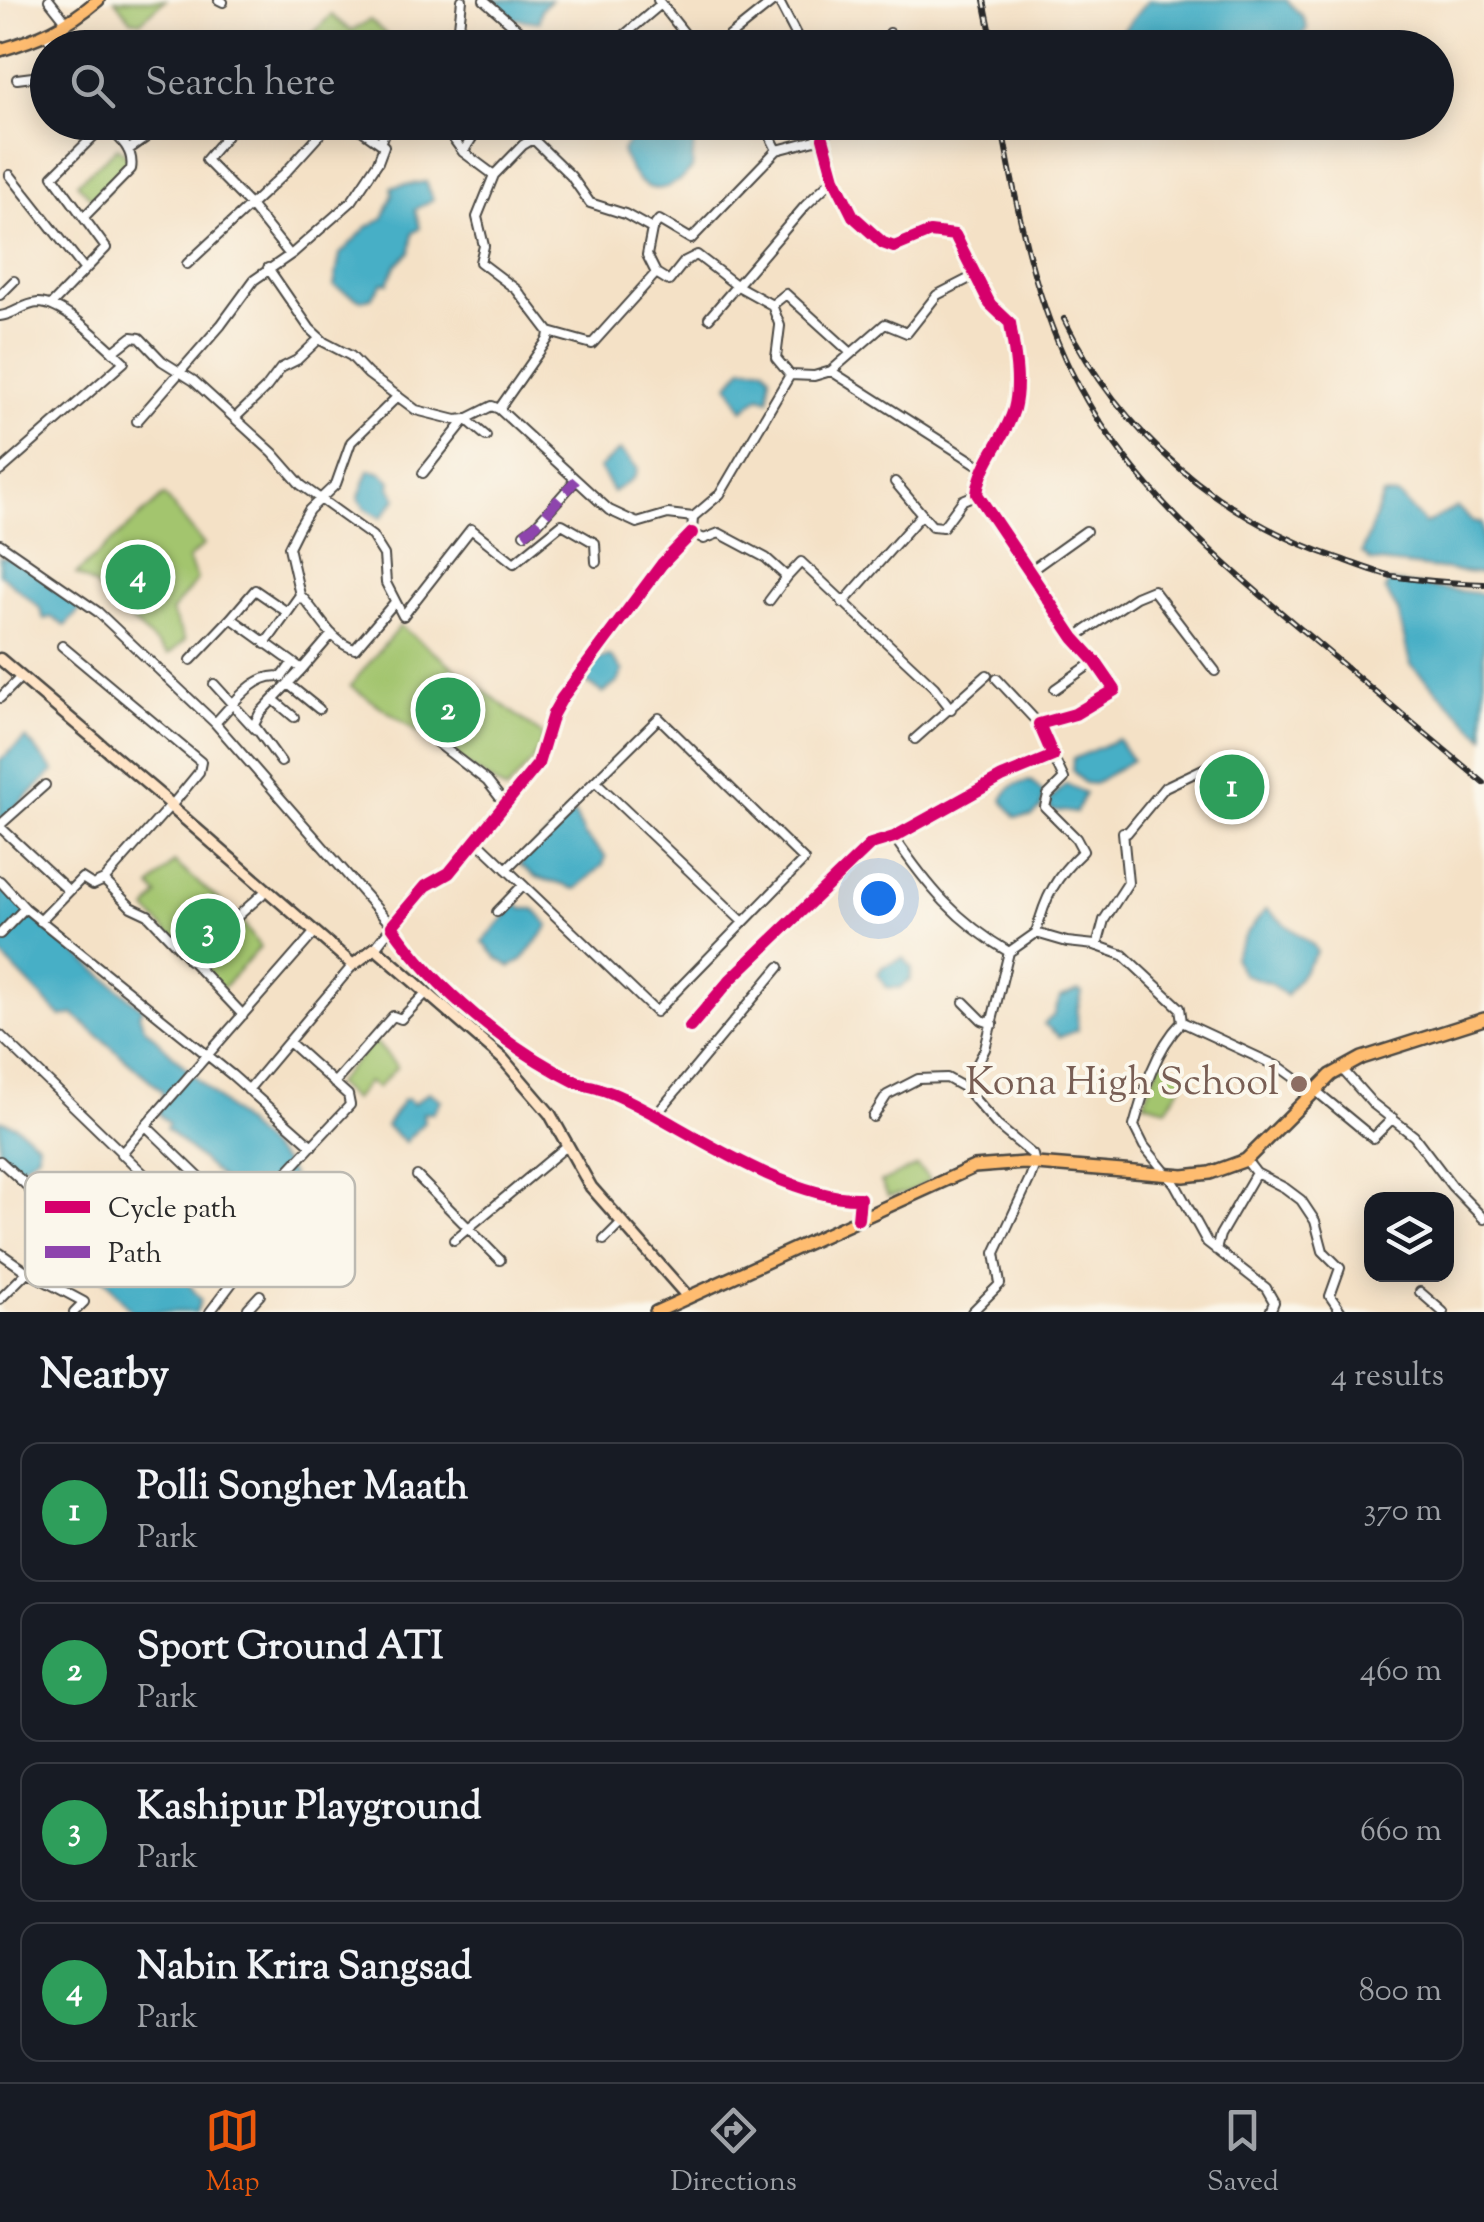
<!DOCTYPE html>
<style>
body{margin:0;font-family:"Sorts Mill Goudy",serif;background:#242831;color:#f1f3f6}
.controls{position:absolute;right:30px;bottom:30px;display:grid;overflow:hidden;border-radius:20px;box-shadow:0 5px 25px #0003}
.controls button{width:90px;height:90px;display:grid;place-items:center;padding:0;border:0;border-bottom:2px solid #363941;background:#171b24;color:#f1f3f6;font:50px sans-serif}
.you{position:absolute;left:878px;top:898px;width:35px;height:35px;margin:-25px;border:8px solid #fff;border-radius:50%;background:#1a73e8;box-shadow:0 0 0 15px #1a73e833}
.badge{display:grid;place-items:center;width:65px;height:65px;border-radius:50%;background:#ea580c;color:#fff;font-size:32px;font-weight:700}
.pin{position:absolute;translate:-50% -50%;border:5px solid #fff;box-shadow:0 2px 10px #0006}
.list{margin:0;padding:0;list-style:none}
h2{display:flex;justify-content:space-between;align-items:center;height:130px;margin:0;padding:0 40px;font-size:42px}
h2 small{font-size:32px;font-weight:400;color:#9ea1a6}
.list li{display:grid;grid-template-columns:65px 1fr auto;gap:30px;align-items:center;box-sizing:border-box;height:140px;margin:0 20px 20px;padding:0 20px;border:2px solid #363941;border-radius:20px}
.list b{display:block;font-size:38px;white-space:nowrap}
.list p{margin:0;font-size:32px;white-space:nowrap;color:#9ea1a6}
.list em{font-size:32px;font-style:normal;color:#9ea1a6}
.icon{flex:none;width:55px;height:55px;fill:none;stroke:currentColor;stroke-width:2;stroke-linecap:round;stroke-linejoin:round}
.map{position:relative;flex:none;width:1484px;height:1312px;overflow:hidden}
.search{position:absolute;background:#171b24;box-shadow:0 5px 25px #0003;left:30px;right:30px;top:30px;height:110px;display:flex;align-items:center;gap:25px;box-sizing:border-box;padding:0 35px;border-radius:55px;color:#9ea1a6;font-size:38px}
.sheet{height:770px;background:#171b24}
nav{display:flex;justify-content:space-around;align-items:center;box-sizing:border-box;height:140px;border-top:2px solid #363941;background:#171b24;font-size:28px;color:#9ea1a6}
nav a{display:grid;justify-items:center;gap:5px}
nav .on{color:#ea580c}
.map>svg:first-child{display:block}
</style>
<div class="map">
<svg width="1484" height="1312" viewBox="0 0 1484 1312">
<rect width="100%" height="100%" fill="#fbf7ec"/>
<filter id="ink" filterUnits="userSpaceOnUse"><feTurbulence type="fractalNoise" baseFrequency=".01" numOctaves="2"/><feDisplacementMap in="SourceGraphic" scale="20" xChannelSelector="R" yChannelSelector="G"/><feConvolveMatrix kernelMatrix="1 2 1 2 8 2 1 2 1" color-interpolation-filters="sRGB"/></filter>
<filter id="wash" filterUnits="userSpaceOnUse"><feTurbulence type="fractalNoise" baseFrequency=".0048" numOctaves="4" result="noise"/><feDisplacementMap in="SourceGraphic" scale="40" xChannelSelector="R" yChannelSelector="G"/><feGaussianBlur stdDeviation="2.25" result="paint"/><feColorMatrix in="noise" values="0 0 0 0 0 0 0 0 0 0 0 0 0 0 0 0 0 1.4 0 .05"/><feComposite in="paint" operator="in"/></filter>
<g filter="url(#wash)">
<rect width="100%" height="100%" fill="#f4e1c6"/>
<path fill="#a3c56e" stroke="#67784c" stroke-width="2.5" d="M115,0H165L140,22L131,20Z
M331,15L351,31L370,20L389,37L381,47H311L305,42Z
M118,147L133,162L96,203L77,183Z
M164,495L204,545L188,559L197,580L171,612L185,640L168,655L95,586L76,574Z
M400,626L542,735L543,739L533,760L506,791L350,686Z
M1235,769L1251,787L1227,806L1214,788Z
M174,862L239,917L260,947L221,990L147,910L158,895L151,887Z
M374,1040L397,1067L377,1088L368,1082L353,1100L335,1084Z
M1161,1060L1188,1076L1166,1108L1144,1102Z
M917,1166L930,1180L907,1193L888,1196L881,1182Z"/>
<path fill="#47afc6" stroke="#396d78" stroke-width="2.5" d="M489,0H551L541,9L539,22L510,18L509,14L503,13Z
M1148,0H1286L1303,17L1307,29L1291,47H1126L1118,37Z
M641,123H681L694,139L692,169C661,201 636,193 622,151Z
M426,182L433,199L415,210L420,228L413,233L410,252L395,266L388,283L383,282L371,298L361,300L334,286L340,254L367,227L383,218L393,194L392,187Z
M743,367H764L770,374L769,399L760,396L743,410L729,384Z
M620,450L638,469L634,478L613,492L599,468Z
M369,470L382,473L391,481L390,488L397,498L381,518L366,509L358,499Z
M1383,495L1399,496L1425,524L1457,507L1473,521L1482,523L1484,574L1371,561L1362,553Z
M0,557L19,560L82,608L65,626L51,617L44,619L39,607L0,574Z
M1389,582L1484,594V737L1410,664L1398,611L1385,590Z
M610,656L623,671L618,682L603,693L581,679L592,660Z
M26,738L54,771L0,822V760Z
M1118,739L1132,760L1094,784L1084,783L1072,770L1073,759Z
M1031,781L1044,794L1041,808L1032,816L1016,817L1002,800C1009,786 1015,783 1031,781Z
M1066,784L1085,793L1076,813L1051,810L1049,801Z
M574,813L585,836L606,857L603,865L576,889L536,877L520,865L526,854Z
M0,883L39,922L142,1008L139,1014L144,1027L285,1164L292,1177L287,1191L289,1193L266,1219L166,1128L169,1124L159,1114L163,1092L160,1089L73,1014L61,1017L0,954Z
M517,903L522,909H534L549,926L523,959L511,967L497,958L483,942Z
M1266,909L1314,946L1317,952L1286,996L1270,983L1242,974L1234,957L1247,933Z
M904,958L912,968L910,980L899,988L886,987L878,974L882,967Z
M1079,991L1082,993L1077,1012L1078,1030L1060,1037L1044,1024L1054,1015L1060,998Z
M429,1092L441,1100L433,1113H423L424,1122L405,1142L386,1126L403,1100L408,1099L413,1104Z
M0,1120L15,1125L38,1143V1154L18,1169L0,1157Z
M72,1163L79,1164L93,1197L99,1200L93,1214L112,1225L118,1217L187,1282L201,1300L196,1312H132L42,1203L48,1180Z"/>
</g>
<g filter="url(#ink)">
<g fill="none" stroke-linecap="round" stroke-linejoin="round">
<g stroke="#494642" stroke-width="12">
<path id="street" d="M49,0L68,24
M219,0L223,2
M484,0L539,48
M658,0L696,48
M778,0L803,48
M47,35L54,48
M622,37L661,4
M440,48L459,27L462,0
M590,48L596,40
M715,48L775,0
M879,48L890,33
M17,79L48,75
M238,122L206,160L249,204L290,255
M441,122L463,152L494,175L477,217L484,246L480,262L517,290L549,332L548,339L499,409
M763,122L777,150
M381,141L388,122
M128,150L168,122
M463,152L482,122
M10,175L85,270
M494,175L523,145L533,139L571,176L590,203L625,214L652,229L647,255L656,273
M84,217L131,169C135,148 116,135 102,122
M652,229L659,220L691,239L777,150L823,138L837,122
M187,264L285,173L331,122
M268,268L310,329L324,342L351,356L368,374L416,410L456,420L466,419L492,406L499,409L609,510L637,523L668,514L693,517L720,494L790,375
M0,295L14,281
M51,305L106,248L53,176L105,125
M772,305L786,294L850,352
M0,316C14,315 23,304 38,303C65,303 104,344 124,362L0,471
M709,318L805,206L834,178
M549,332L592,344L656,273L669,281L685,261L697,255L736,285L772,305L780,326L776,358L790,375L814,376L831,371L885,324L907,333L937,295L976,275
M113,352L132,337L140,338L162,361L194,381L273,453L301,485L372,536L384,555L386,583L403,616L471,529L514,563L562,524L595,543L596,562
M831,371L983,468
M235,418L266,388L281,368L297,360L320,338
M137,421L221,325L254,280L293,253L352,201L378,162L384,146L350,122
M423,473L466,419L486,436
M895,482L932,526L943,527L963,500L977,494
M693,517L692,533L704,539L719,533L766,558L787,577L801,562L934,687L951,709
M692,533L662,564L562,698L553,714L538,764L449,873L426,886L392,926C436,990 509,1049 578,1083C586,1086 593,1086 600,1089C619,1094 638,1106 656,1115C710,1145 798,1200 860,1198L858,1219
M524,534L536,525L576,480
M0,544L98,612L215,723L392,926L375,948
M1030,571L1086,531
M300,595C318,612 330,643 355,649L395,602
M769,601L787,577
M843,603L922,514
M1074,638L1136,597L1153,590L1215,671
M265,644L300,595L289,547L298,529L309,510L336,484L351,442L398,396
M62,646L201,762L199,772L172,805
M191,660L231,618
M302,669L332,634
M997,679L1039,724
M214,684L255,729
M288,684L319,709
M1055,689L1095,661
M0,698L21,677
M274,700L294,717
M215,723C232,706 255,671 282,677L292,663
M915,739L987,675
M435,741L487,781L505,804
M281,762L254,725L260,713L302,669L231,618L255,590L287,612
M595,781L743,922
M170,806L104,880L131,907L148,915L243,1015
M0,825L45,785
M0,827L68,890
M894,837C928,887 956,921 1009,952
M476,840L656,1012L804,860L659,718L506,869
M0,881L25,908L232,1075L312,1146
M497,912L523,885
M40,921L82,878L93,885L104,880
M1036,933L1067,942L1095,945L1123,955L1180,1008L1182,1022C1155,1050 1144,1090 1134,1126L1144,1146L1175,1184L1207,1242L1266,1288L1274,1302L1270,1312
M0,934L25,908
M1097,946L1104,920L1128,883L1123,832L1127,833L1165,787L1205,768
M1009,952L1036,933C1045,897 1056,876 1083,851L1076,838L1045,807L1048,795L1064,779L1053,756
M189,960L267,890
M964,1002L982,1020L993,1024
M1182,1022L1281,1068L1314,1092
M690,1027L731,979L871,844L894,837L1002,777L1053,756L1039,724L1075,714L1115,690L1095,661L1074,638L977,494C981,461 1005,440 1014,409C1021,382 1014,350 1010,323L990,304L955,235L930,232L894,247L883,243L853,216L834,178L823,138
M0,1035L243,1270
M1342,1069L1372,1103L1414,1136L1452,1186L1484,1219
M334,1083L393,1016L401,1019L426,993
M965,1088L985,1049L1009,952
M248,1090L353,965
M1316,1091L1373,1138L1393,1118
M656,1115L779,967
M873,1117L887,1095L918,1079L947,1078L965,1088L998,1126L1033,1155L1035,1164L1030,1178L995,1253L1000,1284L972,1312
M146,1126L264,1240
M121,1154L315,932
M1246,1160L1256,1173L1285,1188L1301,1200L1315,1221L1323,1251L1340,1268L1330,1296L1341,1312
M0,1161L25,1184L65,1234L0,1299
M417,1176L500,1260
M130,1208L184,1259L175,1267L121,1218L152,1185
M454,1240L568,1145
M604,1240L622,1222
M1216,1250L1220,1235L1256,1173
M0,1253L26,1271L84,1302L74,1312
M1420,1292L1443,1312
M248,1308L260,1295
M210,1312L306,1185L290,1169L350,1105L348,1095L289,1042"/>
</g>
<g stroke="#494642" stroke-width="15">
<path id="secondary" d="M0,659L172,805L170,806L353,965L375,948L503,1059L550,1114L591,1187L688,1297"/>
</g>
<g stroke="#494642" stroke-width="16">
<path id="primary" d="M0,50C38,39 68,26 98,0
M656,1312L974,1167L1024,1163L1184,1176L1210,1173L1246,1160L1331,1075L1362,1058L1484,1019"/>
</g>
<use href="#street" stroke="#fff" stroke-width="8"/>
<use href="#secondary" stroke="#ffe4c6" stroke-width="10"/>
<use href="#primary" stroke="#febc70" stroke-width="11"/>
<g stroke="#2b2b2b" stroke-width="6">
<path id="rail" d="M984,0L994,48
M1001,122C1017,210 1035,305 1078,385C1132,487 1222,563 1309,636C1367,685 1426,734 1484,783
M1064,319C1120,433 1221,520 1341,559C1358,565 1375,572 1392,576C1422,581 1453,583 1484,584"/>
</g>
<use href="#rail" stroke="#fbf7ec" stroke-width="2.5" stroke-dasharray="8" stroke-linecap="butt"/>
<path stroke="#8e44ad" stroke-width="10" stroke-dasharray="20 10" stroke-linecap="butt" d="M524,534L536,525L576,480"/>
<g stroke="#fbf7ec" stroke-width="19">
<path id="cycleway" d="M692,533L662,564L562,698L553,714L538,764L449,873L426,886L392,926C436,990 509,1049 578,1083C586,1086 593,1086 600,1089C619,1094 638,1106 656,1115C710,1145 798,1200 860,1198L858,1219
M690,1027L731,979L871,844L894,837L1002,777L1053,756L1039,724L1075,714L1115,690L1095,661L1074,638L977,494C981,461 1005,440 1014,409C1021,382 1014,350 1010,323L990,304L955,235L930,232L894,247L883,243L853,216L834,178L823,138"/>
</g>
<use href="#cycleway" stroke="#d6006c" stroke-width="12"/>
</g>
</g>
<circle fill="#8d6e63" stroke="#fbf7ec" stroke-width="4" cx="1299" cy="1084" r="10"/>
<g text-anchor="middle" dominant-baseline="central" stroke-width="8" stroke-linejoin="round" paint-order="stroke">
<g font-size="40" fill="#785e54" stroke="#fbf7ec" text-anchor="end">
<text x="1279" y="1084">Kona High School</text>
</g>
</g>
<rect x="25" y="1172" width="330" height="115" rx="15" fill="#fbf7ec" stroke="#bdbab2" stroke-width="2.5"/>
<rect x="45" y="1201" width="45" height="12" fill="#d6006c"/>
<rect x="45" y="1246" width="45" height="12" fill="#8e44ad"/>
<g font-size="28" fill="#2b2b2b">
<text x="108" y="1217">Cycle path</text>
<text x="108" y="1262">Path</text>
</g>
</svg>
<div class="controls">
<button><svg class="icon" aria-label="layers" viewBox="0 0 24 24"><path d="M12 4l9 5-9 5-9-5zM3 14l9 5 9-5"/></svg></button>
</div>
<div class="you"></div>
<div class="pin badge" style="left:1232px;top:787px;background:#2e9e5b">1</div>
<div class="pin badge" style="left:448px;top:710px;background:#2e9e5b">2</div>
<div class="pin badge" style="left:208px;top:931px;background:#2e9e5b">3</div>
<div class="pin badge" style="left:138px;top:577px;background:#2e9e5b">4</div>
<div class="search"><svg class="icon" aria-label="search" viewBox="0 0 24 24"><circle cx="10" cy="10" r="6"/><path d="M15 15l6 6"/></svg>Search here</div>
</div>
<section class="sheet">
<h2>Nearby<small>4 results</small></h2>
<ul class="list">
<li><span class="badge" style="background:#2e9e5b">1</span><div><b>Polli Songher Maath</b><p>Park</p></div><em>370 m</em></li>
<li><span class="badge" style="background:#2e9e5b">2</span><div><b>Sport Ground ATI</b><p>Park</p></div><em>460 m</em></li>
<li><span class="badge" style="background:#2e9e5b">3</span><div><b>Kashipur Playground</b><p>Park</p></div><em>660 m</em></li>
<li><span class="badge" style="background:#2e9e5b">4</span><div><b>Nabin Krira Sangsad</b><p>Park</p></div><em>800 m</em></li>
</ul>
</section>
<nav>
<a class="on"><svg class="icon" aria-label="map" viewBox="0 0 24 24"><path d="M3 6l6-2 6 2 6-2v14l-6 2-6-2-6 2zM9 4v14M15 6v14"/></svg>Map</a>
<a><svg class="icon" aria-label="directions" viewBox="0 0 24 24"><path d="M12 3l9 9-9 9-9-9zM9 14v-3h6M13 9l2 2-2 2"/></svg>Directions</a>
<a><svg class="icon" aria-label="saved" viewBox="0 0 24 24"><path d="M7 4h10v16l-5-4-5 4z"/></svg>Saved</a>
</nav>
